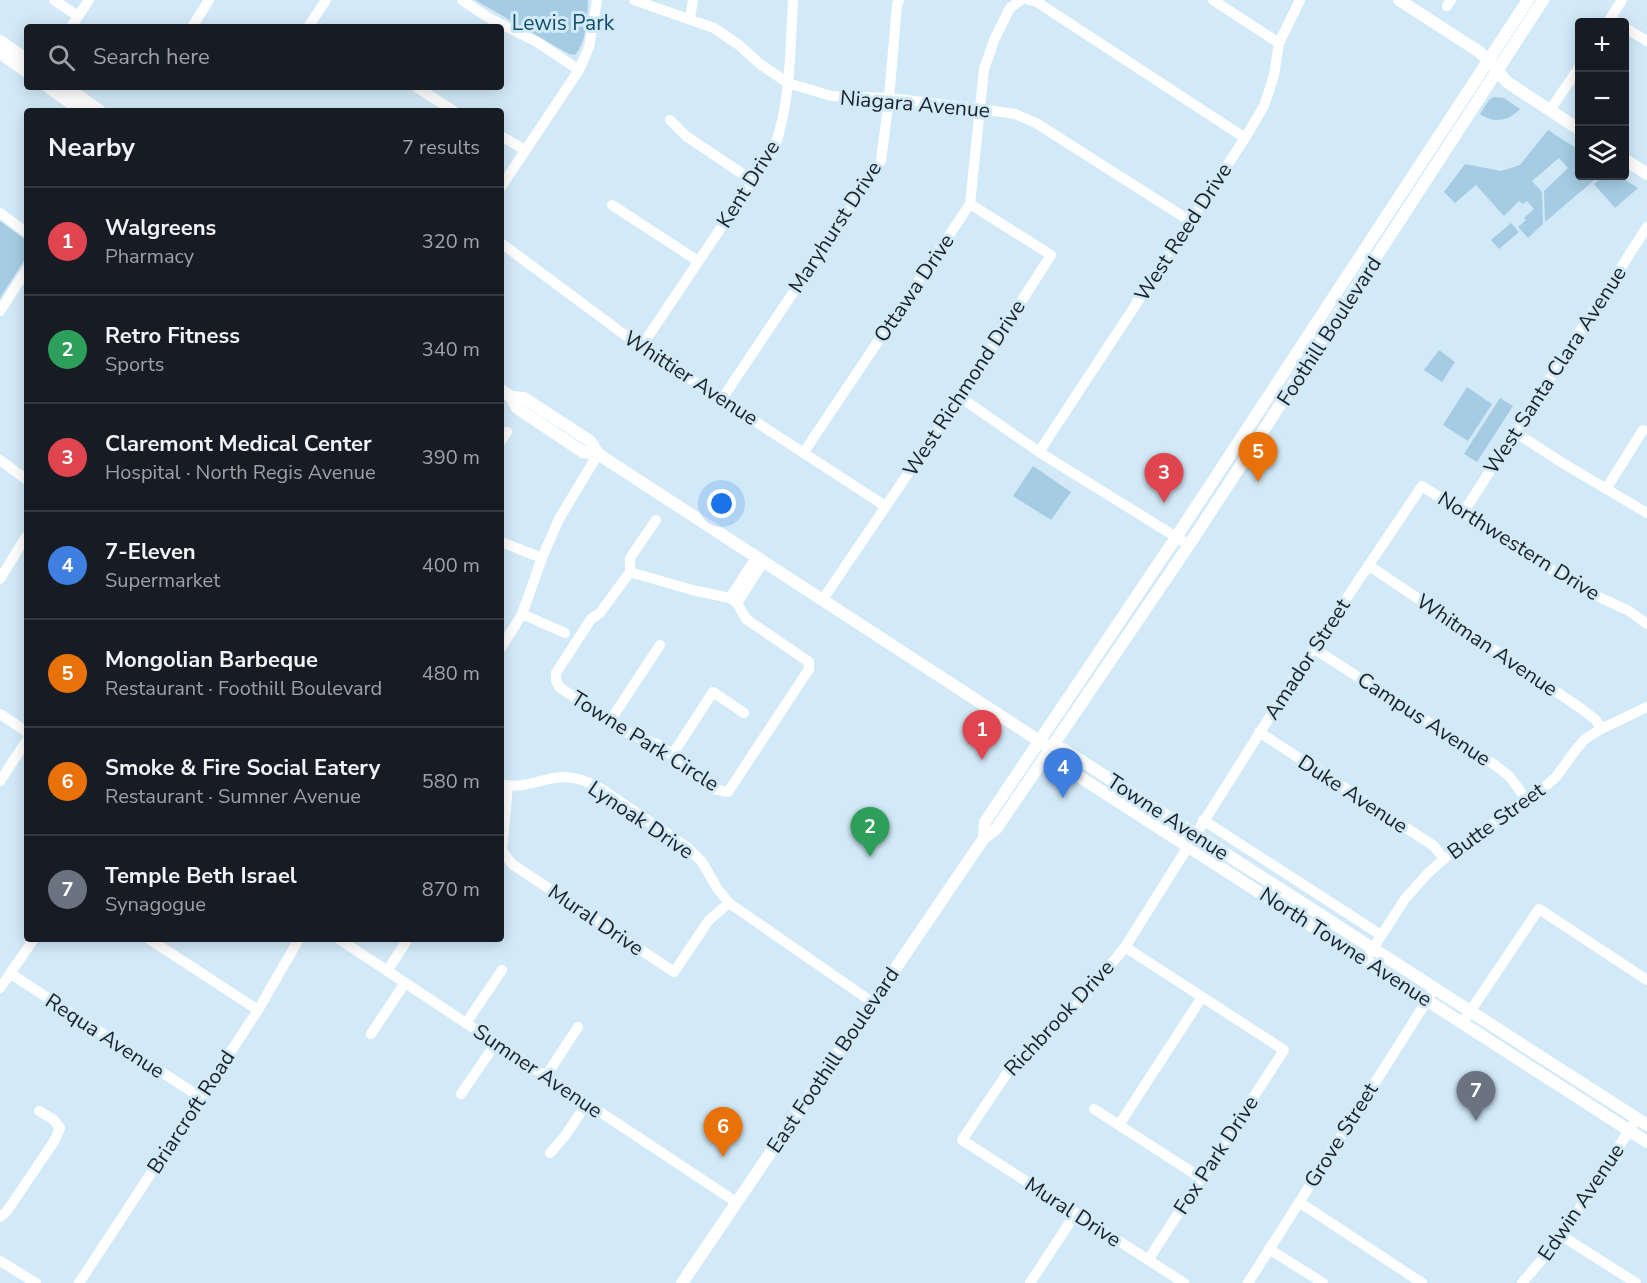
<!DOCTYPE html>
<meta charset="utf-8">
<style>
body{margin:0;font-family:"Nunito Sans",sans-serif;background:#20242c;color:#f1f3f6}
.controls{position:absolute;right:18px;top:18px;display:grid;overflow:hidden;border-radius:6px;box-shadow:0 3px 15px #0003}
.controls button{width:54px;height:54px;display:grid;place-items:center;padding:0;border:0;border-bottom:2px solid #363941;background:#171b24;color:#f1f3f6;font:30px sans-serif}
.you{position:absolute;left:722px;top:504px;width:21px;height:21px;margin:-15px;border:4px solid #fff;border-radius:50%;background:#1a73e8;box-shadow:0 0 0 9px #1a73e833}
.badge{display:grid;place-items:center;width:39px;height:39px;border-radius:50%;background:#c5354f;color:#fff;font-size:20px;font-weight:700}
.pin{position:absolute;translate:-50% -50px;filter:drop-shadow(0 2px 3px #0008)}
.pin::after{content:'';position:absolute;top:32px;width:21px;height:18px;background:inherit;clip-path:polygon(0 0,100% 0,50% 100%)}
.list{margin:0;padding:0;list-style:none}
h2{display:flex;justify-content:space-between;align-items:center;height:78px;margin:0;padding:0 24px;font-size:26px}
h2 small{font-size:20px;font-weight:400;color:#9ea1a6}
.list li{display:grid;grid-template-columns:39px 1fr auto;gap:18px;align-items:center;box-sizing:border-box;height:108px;padding:0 24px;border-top:2px solid #363941}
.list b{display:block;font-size:22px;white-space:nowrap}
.list p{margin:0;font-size:20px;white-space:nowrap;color:#9ea1a6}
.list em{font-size:20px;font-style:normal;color:#9ea1a6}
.icon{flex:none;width:33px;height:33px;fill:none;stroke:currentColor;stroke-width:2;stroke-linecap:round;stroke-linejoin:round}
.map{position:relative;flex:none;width:1647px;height:1283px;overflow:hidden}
.search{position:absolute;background:#171b24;box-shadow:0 3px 15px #0003;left:24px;top:24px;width:480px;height:66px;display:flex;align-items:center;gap:15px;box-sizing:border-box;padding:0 21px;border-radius:6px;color:#9ea1a6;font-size:22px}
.panel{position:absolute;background:#171b24;box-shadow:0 3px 15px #0003;left:24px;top:108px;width:480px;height:834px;border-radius:6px}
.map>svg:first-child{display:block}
</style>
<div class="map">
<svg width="1647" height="1283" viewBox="0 0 1647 1283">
<rect width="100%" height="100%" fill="#d2eaf8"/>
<path fill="#a5cce2" d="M475,0H588C587,17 587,42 575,55L569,54Z
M1494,97L1504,98L1520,109C1509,121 1493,124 1480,114L1489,100Z
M1548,130L1579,150L1580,176H1619L1638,188L1615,208L1594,184L1600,178L1599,176L1545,222L1544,191L1568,168L1559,158L1532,181L1542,192L1543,224L1528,238L1518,227L1526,220L1524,218L1534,209L1527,201L1523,204L1519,201L1504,216L1476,185L1455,203L1444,192L1465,164L1501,171L1520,165Z
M0,221L27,241V256L0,298Z
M1511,223L1519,232L1499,249L1491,240Z
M1439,350L1455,362L1442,382L1424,370Z
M1467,387L1492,404L1468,441L1443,425Z
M1500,398L1513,406L1477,462L1464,454Z
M1033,466L1071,492L1051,520L1013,496Z"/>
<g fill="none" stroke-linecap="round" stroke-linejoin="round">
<path stroke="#fff" stroke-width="10" d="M54,0L78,16
M462,0L489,18L537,42L579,70
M634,0L714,28L739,45L760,64L788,83L831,96L889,98L981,109L1015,114L1036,123L1190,221
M1029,0L1037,2L1245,138
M1213,0L1279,43
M1447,6L1451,0
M690,18L693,0
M1608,22L1622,0
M71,27L89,0
M192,27L209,0
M308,27L326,0
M1624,27L1647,41
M416,87L454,111
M1550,110L1580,66
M670,120L686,136L753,181
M501,136L525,150
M501,187L579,70L589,47L597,0
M612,205L698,261
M0,213L27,233
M501,243L641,347L885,506
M0,311L27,269
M641,347L774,149C791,102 790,50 793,0
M960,397L1039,452L1189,545
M722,399L881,161L889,98L897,5L899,0
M1515,432L1561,462L1647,513
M501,441L507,432
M804,452L970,204L984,69L995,38L1010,8L1021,0
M1039,452L1245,138L1264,106L1274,75L1279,43L1300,0
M0,460L27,480
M1606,489L1643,430
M1463,513L1647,227
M501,542L542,558
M1368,565L1579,707L1596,720L1601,729
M630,572L692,590L730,598L737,603L746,619L809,662V669L728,792L713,789L681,767L672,755L659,745L628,733L559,687L556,680V673L591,619L600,613Z
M630,572V558L656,520
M0,579L27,535
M730,598L757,556
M823,599L960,397L1051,255L970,204
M737,603L764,561
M522,614L565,633
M501,648L522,614L542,558L559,519L598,454
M1313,648L1495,765L1509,776L1527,800
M0,714L27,732
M610,721L660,645
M1259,732L1434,846L1444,859
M672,755L713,692L744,713
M0,781L27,740
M501,784C524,790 541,778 563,777C576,777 589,782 600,788L688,848L702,862L717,888L729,903L872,1002
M508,786L502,851L512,864L674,972L709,920L729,903
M1203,820L1381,935
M149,939L258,1010
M339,939L736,1202
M1125,947L1284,1050L1148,1260
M1366,959L1405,899L1428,873L1444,859L1542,789L1556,777L1577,748L1585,739L1601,729L1647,707
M387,971L408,939
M11,974L200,1097
M0,988L34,939
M1463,1022L1539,909L1647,980
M466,1023L502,970
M371,1034L405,983
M546,1076L578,1027
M461,1094L496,1043
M1094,1109L1201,1178
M1119,1125L1202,997
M550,1153L565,1136L587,1103
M1299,1202L1422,1283
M0,1217L7,1211L55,1140L60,1128L54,1120L39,1111
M1562,1236L1636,1283
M1269,1249L1323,1283
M0,1261L36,1283
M79,1283L258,1010L299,939
M1030,1283L1076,1213
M1184,1283L962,1140L1012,1066L1083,999L1125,947L1313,648L1422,486L1578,587L1629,611L1647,624
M1248,1283L1435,988
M1522,1283L1562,1236L1637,1118"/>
<path stroke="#fff" stroke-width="12" d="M1399,0L1478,51L1489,60L1507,82L1580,130
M0,41L27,60
M0,53L27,72
M48,87L82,111
M66,87L100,111
M1624,159L1647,174
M501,390L511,397L517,408L583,452L598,454
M511,397L524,398L590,441L598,454L1050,748L1063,749L1091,767L1647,1125
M1050,748L1055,761L1647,1142
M984,838L985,822L1177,536L1528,0
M682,1283L984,838L996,829L1189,545L1543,0"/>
</g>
<g text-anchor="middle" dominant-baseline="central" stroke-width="6" stroke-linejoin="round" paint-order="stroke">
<g font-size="21" fill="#0f4d69" stroke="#d2eaf8">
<text x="563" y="23">Lewis Park</text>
</g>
<g font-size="21" fill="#1a2227" stroke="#d2eaf8">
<text transform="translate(915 104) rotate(5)">Niagara Avenue</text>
<text transform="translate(748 184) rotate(-58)">Kent Drive</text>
<text transform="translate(835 227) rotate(-57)">Maryhurst Drive</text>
<text transform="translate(1183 232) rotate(-57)">West Reed Drive</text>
<text transform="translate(914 288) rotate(-56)">Ottawa Drive</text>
<text transform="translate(1329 331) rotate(-57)">Foothill Boulevard</text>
<text transform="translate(1555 370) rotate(-57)">West Santa Clara Avenue</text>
<text transform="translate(691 378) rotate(33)">Whittier Avenue</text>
<text transform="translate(964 388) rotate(-57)">West Richmond Drive</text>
<text transform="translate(1519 546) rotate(32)">Northwestern Drive</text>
<text transform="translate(1487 645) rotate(34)">Whitman Avenue</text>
<text transform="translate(1307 659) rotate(-57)">Amador Street</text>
<text transform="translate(1424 719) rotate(33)">Campus Avenue</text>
<text transform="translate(645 741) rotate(32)">Towne Park Circle</text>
<text transform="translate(1353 794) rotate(33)">Duke Avenue</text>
<text transform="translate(1168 817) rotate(33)">Towne Avenue</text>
<text transform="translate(641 820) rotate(34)">Lynoak Drive</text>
<text transform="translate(1496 821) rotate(-36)">Butte Street</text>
<text transform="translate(596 920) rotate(34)">Mural Drive</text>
<text transform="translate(1346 947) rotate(33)">North Towne Avenue</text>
<text transform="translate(1059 1018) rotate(-47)">Richbrook Drive</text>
<text transform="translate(105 1036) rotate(33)">Requa Avenue</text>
<text transform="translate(833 1060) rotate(-56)">East Foothill Boulevard</text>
<text transform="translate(538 1071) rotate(34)">Sumner Avenue</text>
<text transform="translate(191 1112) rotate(-57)">Briarcroft Road</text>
<text transform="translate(1341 1135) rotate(-58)">Grove Street</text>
<text transform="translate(1216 1155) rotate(-57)">Fox Park Drive</text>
<text transform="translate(1581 1202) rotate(-56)">Edwin Avenue</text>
<text transform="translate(1073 1212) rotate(33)">Mural Drive</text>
</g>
</g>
</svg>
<div class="controls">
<button>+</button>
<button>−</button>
<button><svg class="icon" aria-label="layers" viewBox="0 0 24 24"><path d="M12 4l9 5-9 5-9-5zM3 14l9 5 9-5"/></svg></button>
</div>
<div class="you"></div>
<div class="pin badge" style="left:982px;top:760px;background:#e0444e">1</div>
<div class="pin badge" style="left:870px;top:857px;background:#2e9e5b">2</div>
<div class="pin badge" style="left:1164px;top:503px;background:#e0444e">3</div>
<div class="pin badge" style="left:1063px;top:798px;background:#3f7fe0">4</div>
<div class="pin badge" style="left:1258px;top:482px;background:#e8710a">5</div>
<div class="pin badge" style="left:723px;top:1157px;background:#e8710a">6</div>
<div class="pin badge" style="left:1476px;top:1121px;background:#6b7280">7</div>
<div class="search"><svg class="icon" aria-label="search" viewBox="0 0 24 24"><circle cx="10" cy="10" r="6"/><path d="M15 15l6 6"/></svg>Search here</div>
<section class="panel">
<h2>Nearby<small>7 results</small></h2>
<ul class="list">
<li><span class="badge" style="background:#e0444e">1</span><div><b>Walgreens</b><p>Pharmacy</p></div><em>320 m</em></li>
<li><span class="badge" style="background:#2e9e5b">2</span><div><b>Retro Fitness</b><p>Sports</p></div><em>340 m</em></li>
<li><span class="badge" style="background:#e0444e">3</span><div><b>Claremont Medical Center</b><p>Hospital · North Regis Avenue</p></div><em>390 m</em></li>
<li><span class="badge" style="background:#3f7fe0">4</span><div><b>7-Eleven</b><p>Supermarket</p></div><em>400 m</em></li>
<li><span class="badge" style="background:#e8710a">5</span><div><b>Mongolian Barbeque</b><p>Restaurant · Foothill Boulevard</p></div><em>480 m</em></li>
<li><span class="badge" style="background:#e8710a">6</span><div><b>Smoke &amp; Fire Social Eatery</b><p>Restaurant · Sumner Avenue</p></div><em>580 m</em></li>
<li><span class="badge" style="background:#6b7280">7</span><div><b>Temple Beth Israel</b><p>Synagogue</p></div><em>870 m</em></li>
</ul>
</section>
</div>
